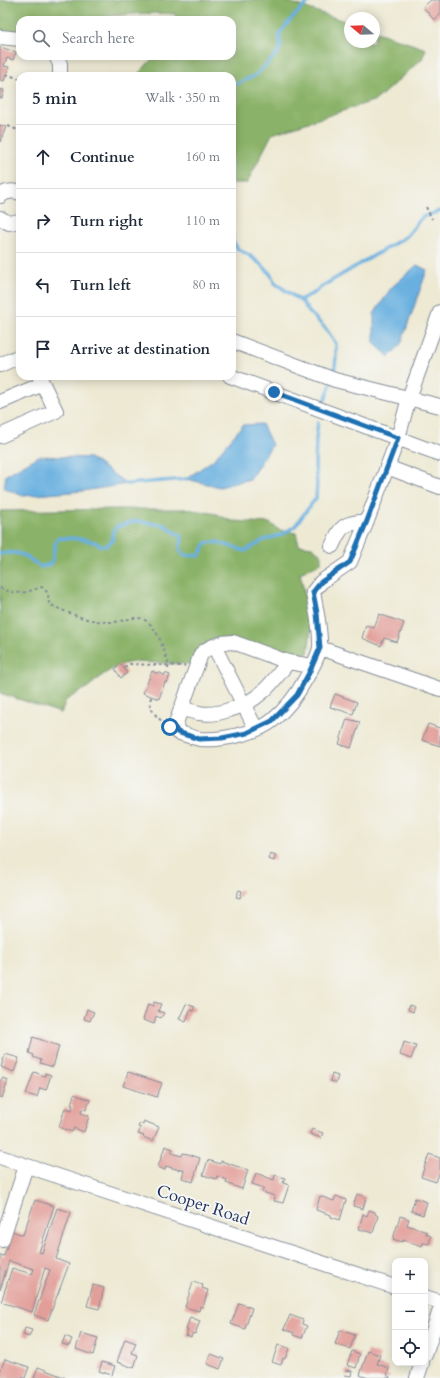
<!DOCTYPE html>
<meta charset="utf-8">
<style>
body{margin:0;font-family:Cardo,serif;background:#f6f6f7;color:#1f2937}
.controls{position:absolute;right:12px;bottom:12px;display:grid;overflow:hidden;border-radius:8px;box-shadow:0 2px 10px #0003}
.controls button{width:36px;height:36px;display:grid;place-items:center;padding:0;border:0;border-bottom:1px solid #e0e1e3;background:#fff;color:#1f2937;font:20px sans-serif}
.compass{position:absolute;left:344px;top:12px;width:36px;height:36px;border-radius:50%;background:#fff;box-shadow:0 2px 10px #0003;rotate:289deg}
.stop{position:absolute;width:12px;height:12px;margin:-9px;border:3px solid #1f6fb2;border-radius:50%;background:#fff}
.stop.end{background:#1f6fb2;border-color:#fff;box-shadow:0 1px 4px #0008}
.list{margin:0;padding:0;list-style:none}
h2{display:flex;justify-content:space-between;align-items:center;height:52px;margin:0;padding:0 16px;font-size:17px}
h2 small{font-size:13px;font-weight:400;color:#747a83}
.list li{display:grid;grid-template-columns:26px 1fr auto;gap:12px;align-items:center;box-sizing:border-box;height:64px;padding:0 16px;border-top:1px solid #e0e1e3}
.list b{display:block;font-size:15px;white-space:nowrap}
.list em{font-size:13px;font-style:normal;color:#747a83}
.icon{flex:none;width:22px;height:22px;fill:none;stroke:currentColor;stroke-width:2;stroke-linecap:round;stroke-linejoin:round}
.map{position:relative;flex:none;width:440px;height:1378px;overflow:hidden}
.search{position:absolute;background:#fff;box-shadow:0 2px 10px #0003;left:16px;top:16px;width:220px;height:44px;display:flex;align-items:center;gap:10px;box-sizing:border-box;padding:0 14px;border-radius:12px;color:#747a83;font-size:15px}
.panel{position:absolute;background:#fff;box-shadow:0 2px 10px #0003;left:16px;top:72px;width:220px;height:308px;border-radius:12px}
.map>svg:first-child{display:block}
</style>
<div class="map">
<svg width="440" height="1378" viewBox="0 0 440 1378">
<rect width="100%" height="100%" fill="#f6f6f2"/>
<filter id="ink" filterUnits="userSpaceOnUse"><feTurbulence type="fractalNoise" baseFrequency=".025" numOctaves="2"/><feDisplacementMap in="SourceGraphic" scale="8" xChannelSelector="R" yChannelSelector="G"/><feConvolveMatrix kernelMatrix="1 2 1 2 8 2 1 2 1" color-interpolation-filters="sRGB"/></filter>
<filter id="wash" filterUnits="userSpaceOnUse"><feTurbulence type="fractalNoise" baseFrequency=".012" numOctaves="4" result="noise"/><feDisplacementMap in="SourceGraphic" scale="16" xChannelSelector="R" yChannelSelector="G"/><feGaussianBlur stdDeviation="0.9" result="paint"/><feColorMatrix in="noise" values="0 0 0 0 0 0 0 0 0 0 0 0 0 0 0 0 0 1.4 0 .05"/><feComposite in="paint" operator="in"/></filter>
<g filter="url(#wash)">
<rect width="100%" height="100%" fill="#ede9d3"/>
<path fill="#8ab268" stroke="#527063" d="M0,0H283L350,23V42H374V31L426,49L422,59L376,100L272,134L247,183H232V76H136L155,56H232V20H176L175,14C149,12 123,14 97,18L95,20H20V34L0,33Z
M113,509H186L217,514L231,521L270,523L279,530L296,533L299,545L312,547L321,554V563L300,573L307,605L311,629L308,653L294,659L220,638L194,664L132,662L119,665L104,674L88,687L66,700L61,713L0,693V511Z"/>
<path fill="#69b0e0" stroke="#42709f" d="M417,265L427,270L401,344L389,357L374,343V314L391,288Z
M262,424L272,445L250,479L220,487L186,479L213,460L243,425Z
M39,456L90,458L127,484L83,491L23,496L4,488L6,475Z"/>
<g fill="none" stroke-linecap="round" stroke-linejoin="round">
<path stroke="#69b0e0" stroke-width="3.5" d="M232,86L256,75L277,54L281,46L279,35C288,21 298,11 311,0
M232,233L233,234L232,237
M232,240L238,249L249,255L263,266L271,275L275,283L302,302L309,312L326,329L336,344V358L334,375
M299,300L314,293L321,287L407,236L422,217L440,211
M323,405L331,384
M127,484L186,479
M0,554C21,550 25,556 41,567L51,564C55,554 52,548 58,538C67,538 86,539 94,542C100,544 99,546 106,546L113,540L112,535L116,527L135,521L164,525L182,537L180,549L183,555L199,556L206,543L217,542L245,551L264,540L283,534L295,526L316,498L317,483L315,466L316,439L318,422"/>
</g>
<g id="blocks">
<path fill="#e29e99" d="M431,0H440V15L434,20L423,7Z
M0,47L16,52L13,60L7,58L4,66L9,67L4,81L0,80Z
M0,89L4,90L2,98H0Z
M0,125L6,127L0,142Z
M379,614L404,623L397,642L384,638L381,646L362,638L366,625L374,628Z
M121,664L127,673L121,678L115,669Z
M152,671L156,673H161L164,676L165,673L170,675L167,683L165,682L159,699L143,693Z
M335,694L357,702L353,714L330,707Z
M347,719L360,722L351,748L339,744Z
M428,724L440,728V746L422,740Z
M270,853L276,855L274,861L268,859Z
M239,890L242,891L240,898L236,897Z
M154,1002L161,1004L158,1011L164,1013L161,1018L156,1016L154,1024L143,1020L148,1004L153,1006Z
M186,1004L195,1007L193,1011L190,1010L186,1022L179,1019Z
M409,1005L415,1007L413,1012L408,1010Z
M87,1009L94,1012L90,1021L84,1019Z
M33,1037L59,1046L53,1067L40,1063L41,1060L33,1057L34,1055L29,1053Z
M404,1042L416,1046L411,1059L400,1055Z
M5,1054L19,1058L14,1072L1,1067Z
M34,1072L45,1076V1073L51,1075L46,1090L40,1088L37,1097L26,1094Z
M128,1072L162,1083L157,1097L123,1086Z
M332,1074L338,1076L336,1083L330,1081Z
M2,1078L8,1080L2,1098L0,1097V1082Z
M74,1094L90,1100L86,1110L82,1109L81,1113L89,1116L84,1132L74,1128L72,1132L59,1127L65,1108L72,1110L73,1105H71Z
M144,1121L159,1127L153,1141L143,1137L144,1136L138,1134L141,1128L138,1127L140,1123L143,1125Z
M312,1129L323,1133L321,1138L310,1134Z
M165,1146L173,1149L171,1153L182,1156L183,1153L188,1154L200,1158L193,1182L182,1178L184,1170L179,1168V1170L166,1166L165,1170L158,1167Z
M429,1154L440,1158V1171L436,1182L421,1177Z
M208,1160L220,1164L221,1161L248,1170L242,1189L226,1183L227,1180L217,1176L216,1179L203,1175Z
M256,1173L274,1180L275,1175L285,1178L283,1183L289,1185L283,1203L274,1201L275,1196L262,1192L264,1188L252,1184Z
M357,1194L366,1197L363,1209L353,1206Z
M320,1196L334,1201L336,1196L346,1200L340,1220L331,1217V1215L316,1210Z
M415,1198L427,1202L423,1215L411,1211Z
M35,1200L54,1206L39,1252L42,1253L57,1208L71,1212L56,1259L69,1264L48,1320L34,1315L50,1270L45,1268L32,1312L1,1302L12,1268L32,1274L34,1269L9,1261L0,1290V1255L4,1256L12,1231L23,1235Z
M369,1210L375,1212V1214L378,1216L373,1233L359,1229L363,1214L367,1216Z
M400,1216L409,1219L407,1225L427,1232L426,1234L431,1236L429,1244L423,1243L422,1246L403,1240L402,1242L393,1239Z
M193,1282L203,1285L202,1288L208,1290L203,1307L200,1306L199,1311L185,1307Z
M93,1285L104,1288L99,1309L87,1306Z
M239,1303L252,1308L245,1329L231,1324Z
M290,1315L303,1320L302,1324L307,1326L302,1338L293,1335L294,1333L284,1329Z
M190,1317L200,1321L195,1334L193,1333L191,1337L186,1335L188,1330H186Z
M25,1328L32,1330L29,1337L23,1335Z
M340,1330L355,1335L350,1349L335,1344Z
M81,1333L98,1338L93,1355L76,1349Z
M65,1336L72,1339L69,1346L62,1344Z
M125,1339L136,1343L132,1353L138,1355L134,1368L117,1362Z
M278,1345L289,1348L285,1359L283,1358L281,1365L272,1362Z
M352,1351L360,1354L356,1368L347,1365Z
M368,1351L380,1355L377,1364L389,1368L387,1375L390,1377V1378H368L360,1375Z
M211,1354L224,1359L220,1369L207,1364Z
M5,1359L29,1367L25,1378H0V1372Z
M102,1362L115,1366L112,1375L99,1371Z
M38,1367L66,1378H34Z
M346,1370L352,1371L351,1376L345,1375Z"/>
</g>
</g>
<g filter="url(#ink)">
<use href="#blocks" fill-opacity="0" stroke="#848c98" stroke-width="1"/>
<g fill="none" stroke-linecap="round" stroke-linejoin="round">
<g stroke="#848c98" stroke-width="16">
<path id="minor" d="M0,37L20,39
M56,56L60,64V76
M0,196C6,191 12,190 20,193
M0,218L9,223L20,221
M232,341L335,380L440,406
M0,365L20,356
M230,376L440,454
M0,402L43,384
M0,436L56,411L39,376
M387,467L440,487
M332,546C342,524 343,524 367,521
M214,646L256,729
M320,648L440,689
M312,666L288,662L233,642C222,642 209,646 201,654L176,723L177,732C184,734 193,738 200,739C220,741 258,733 273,720C286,709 297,695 305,680C310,672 319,655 320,647C321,629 316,610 313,592L321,582L350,562L367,521L398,438L409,398L440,312
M181,708C187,710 193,712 199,713C209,715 220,713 229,710C258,702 271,685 288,662
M0,1157L395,1287
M2,1240L26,1166
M425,1297L440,1302
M425,1355L440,1310
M417,1378L422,1363"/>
</g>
<path stroke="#848c98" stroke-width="2" stroke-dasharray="3 3" stroke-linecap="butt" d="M6,74L20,79
M8,126L20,131
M426,207L432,219
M0,588C21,596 22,593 42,587L48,593L49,604C70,614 91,623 114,622C127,621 138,613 149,623C160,633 164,652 169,665L167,672
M124,667L130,664L185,666
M151,697C148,709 156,716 164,723"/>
<use href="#minor" stroke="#fff" stroke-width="14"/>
</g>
</g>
<g fill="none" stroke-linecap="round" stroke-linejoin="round" filter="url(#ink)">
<path stroke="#1f6fb2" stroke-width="5" d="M170,727L176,729L177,732L199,739L222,738L247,733L272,721L297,695L309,673L320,648L317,613L313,592L321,582L350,562L367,521L398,438L274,392"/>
</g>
<g text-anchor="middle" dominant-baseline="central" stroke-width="4" stroke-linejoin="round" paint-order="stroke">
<g font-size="17" fill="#1b2f5e" stroke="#f6f6f2">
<text transform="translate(203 1205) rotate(18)">Cooper Road</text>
</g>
</g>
</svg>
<div class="controls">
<button>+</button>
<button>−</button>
<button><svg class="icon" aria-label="locate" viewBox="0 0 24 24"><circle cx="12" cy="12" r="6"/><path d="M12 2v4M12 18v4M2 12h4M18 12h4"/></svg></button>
</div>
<svg class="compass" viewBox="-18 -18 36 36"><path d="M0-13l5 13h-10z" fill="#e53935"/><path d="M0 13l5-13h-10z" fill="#747a83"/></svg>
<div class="stop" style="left:170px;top:727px"></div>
<div class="stop end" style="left:274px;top:392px"></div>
<div class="search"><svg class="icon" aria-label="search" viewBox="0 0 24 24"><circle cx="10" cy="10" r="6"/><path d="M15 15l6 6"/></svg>Search here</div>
<section class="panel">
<h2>5 min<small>Walk · 350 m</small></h2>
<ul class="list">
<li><svg class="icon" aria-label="ahead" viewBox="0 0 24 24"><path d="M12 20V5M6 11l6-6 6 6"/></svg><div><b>Continue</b></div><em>160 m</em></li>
<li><svg class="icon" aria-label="right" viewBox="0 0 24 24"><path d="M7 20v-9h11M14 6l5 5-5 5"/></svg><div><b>Turn right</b></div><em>110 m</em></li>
<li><svg class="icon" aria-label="left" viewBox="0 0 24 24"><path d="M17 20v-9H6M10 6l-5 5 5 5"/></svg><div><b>Turn left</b></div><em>80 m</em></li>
<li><svg class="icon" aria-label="arrive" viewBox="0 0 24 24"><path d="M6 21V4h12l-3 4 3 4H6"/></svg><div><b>Arrive at destination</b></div></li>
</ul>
</section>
</div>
